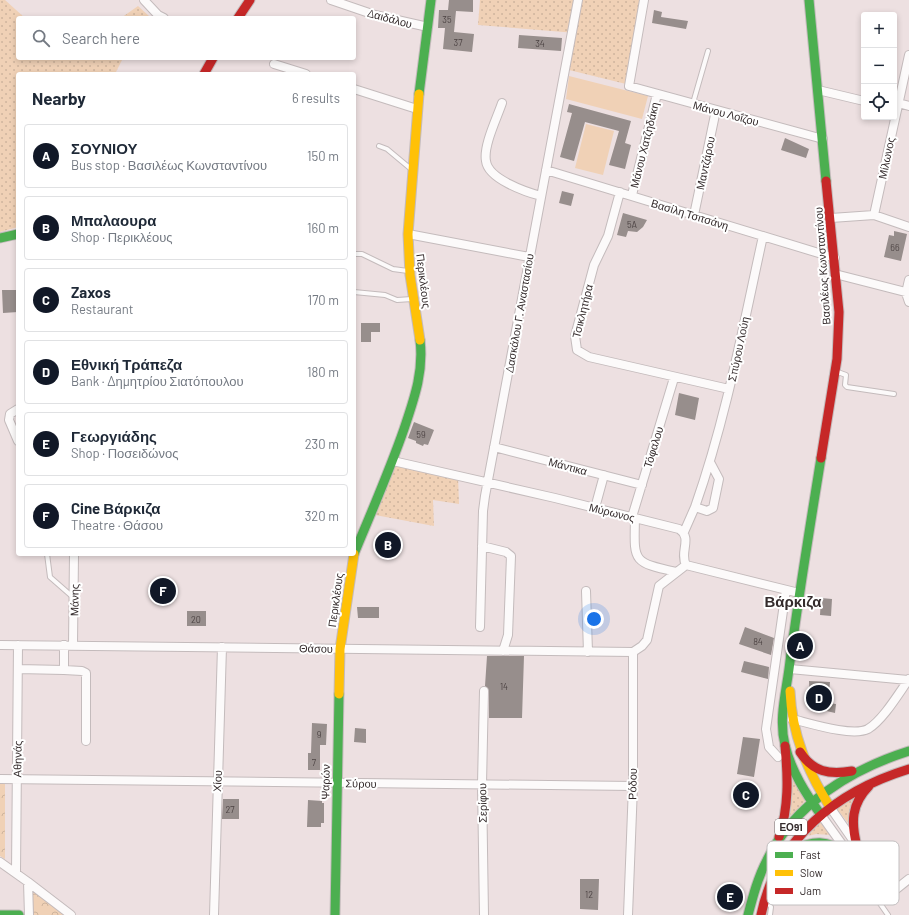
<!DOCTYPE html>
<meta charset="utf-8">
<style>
body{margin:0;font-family:Barlow,sans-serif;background:#f6f6f7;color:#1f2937}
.controls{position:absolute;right:12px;top:12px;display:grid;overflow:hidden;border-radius:4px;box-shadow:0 2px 6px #0003}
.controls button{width:36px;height:36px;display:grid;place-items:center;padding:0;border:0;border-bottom:1px solid #e0e1e3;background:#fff;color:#1f2937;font:20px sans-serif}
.you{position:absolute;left:594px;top:619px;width:14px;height:14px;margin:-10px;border:3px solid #fff;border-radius:50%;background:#1a73e8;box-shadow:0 0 0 6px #1a73e833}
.badge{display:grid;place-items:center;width:26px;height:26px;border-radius:50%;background:#111827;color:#fff;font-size:13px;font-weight:700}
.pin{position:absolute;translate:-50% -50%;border:2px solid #fff;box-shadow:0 1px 4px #0006}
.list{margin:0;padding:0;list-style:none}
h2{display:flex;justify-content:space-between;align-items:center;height:52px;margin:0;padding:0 16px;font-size:17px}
h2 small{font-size:13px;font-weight:400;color:#747a83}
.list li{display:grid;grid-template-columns:26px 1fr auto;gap:12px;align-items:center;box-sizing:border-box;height:64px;margin:0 8px 8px;padding:0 8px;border:1px solid #e0e1e3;border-radius:4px}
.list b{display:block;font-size:15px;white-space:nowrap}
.list p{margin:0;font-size:13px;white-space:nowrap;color:#747a83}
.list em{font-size:13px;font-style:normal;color:#747a83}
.icon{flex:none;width:22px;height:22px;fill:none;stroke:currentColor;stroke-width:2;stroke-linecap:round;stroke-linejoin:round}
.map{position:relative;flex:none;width:909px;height:915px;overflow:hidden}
.search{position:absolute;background:#fff;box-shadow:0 2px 6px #0003;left:16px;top:16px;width:340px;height:44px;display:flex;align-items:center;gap:10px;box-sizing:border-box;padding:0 14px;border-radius:4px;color:#747a83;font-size:15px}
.panel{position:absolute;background:#fff;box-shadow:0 2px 6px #0003;left:16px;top:72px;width:340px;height:484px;border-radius:4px}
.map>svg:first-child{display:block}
</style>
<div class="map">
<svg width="909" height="915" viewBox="0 0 909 915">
<defs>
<pattern id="grass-dots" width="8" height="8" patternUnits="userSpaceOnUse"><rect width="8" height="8" fill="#f0d1b6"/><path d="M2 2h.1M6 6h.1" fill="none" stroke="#ceb49d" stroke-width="1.8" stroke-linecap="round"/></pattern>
<pattern id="park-crowns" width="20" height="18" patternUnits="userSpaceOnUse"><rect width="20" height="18" fill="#f0d1b6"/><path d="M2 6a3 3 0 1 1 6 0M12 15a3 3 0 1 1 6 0" fill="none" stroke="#ceb49d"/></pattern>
</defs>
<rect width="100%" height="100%" fill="#ede0e1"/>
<path fill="url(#grass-dots)" d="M0,0H5L25,18H18V58H123L115,74H18V227L0,232Z
M480,0H640L626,84L569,70L576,33L478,25Z
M138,6L149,16L148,18H121Z
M397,460L458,476L459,504L433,500L434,526L375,515Z
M793,777L805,801L790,818Z
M858,793L848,823L837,809Z
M821,822L831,835L816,834L808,836Z"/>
<path fill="url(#park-crowns)" d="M0,784H5V859L0,856Z
M28,882L71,915H29Z"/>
<path fill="#f0d1b6" d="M569,76L648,96L642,119L566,99Z
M586,124L614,131L603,175L575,168Z"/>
<path fill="#978e8c" d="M449,0H473V12L456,11L454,32L474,34L472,52L443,49L445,28H438L439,10H448Z
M654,10L662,12L661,17L688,21L686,29L652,23Z
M519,35L562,38L561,51L518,48Z
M569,104L631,121L625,143L631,145L625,169L609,165L619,131L585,122L574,161L560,157L572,113L567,112Z
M785,138L809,149L806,158L781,150Z
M562,191L574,194L571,206L559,203Z
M623,213L647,220L643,227L637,232L628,231L626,237L617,235Z
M894,231L907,234L901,261L884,257L889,235L894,236Z
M2,290H18V312L3,313Z
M361,323H380V332H371V342H361Z
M679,393L699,398L695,420L675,415Z
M414,422L434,430L428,445L424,444L423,446L416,443V441L408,438Z
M821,598L832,599L831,616L820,615Z
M357,607H379V618H358Z
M187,611H206V626H187Z
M745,627L774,638L771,655L739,644Z
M487,656H524L522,718H489V691L485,686Z
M744,661L769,667L768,679L741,672Z
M809,681L830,682L828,703L836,704L835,713L814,708L810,700Z
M312,723L327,724L326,745H320V770H308V753H311Z
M355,728L366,729V743L354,742Z
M743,737L760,739L754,777L737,774Z
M223,799H239V819H222Z
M308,800L322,801V803H324V823H321V827H307Z
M580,879H599L598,910L580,909Z"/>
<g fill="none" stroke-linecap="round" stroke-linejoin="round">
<g stroke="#c4bbbc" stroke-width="6">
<path id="lane" d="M693,103L708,51
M379,146L387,149L411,169
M354,254H362L393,269L408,271
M354,292L385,295L397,300L412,299
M835,371L846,375L845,385L847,387L894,394
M47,554L50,577L74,598
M767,901L771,907L770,915
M879,902L888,915"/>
</g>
<g stroke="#c4bbbc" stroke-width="10">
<path id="street" d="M144,0L158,15L164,18
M331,0L375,15L428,27
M644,0L629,86L823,139
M274,64L306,74
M354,89L417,109
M818,90L864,101
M502,103C497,118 483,146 486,161C488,179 526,192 541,196
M898,103L909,106
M546,170L835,258
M620,192L608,236L594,265L575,336L577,350L589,357L729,389
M632,195L657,94
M694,215L716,110
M874,215L909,55
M831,218L874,215L909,227
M408,234L529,257
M835,274L909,293
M909,280L906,293L909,302
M18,409L10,414L9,420L18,441
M494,447L642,485
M393,461L555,498L679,529C693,538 679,552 686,565L799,593
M710,462L719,479L713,508L707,511L695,507C726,419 743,327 763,236
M595,508L604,475
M632,517L674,378
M635,518C634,562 632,562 676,572
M684,532L695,507
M482,546L506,552L511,556L508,635L503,651
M586,591L588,652
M480,627L483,511L485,496L578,0
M0,645L633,652
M73,645L74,554
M633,652L642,646L647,640L659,586L686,565
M18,669L64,670V645
M790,669L908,680
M64,670L82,671L86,673V741
M792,719C809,723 852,737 868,729C883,720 899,693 909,679
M778,757L769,747L766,729L786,590
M0,779L633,786
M830,807L857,846L895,890
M821,815L849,854L885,898L909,879
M0,862L28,882L29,915
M16,873L18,645
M28,882L71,915
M214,915L222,647
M484,915L482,784L484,691
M628,915L633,786V652"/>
</g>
<g stroke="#c4bbbc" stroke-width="11">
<path id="fast" d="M809,0L826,181
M419,94L431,0
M0,238L18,234
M821,458C810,526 799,593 790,661C787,690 778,717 785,745C791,771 806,794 821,815
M354,554C371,513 389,472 404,429C414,399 424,372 420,340
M789,851C814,840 826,839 849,854
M0,915H19
M335,915L339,694
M748,915C753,896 758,877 767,860C794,804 852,769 909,751"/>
</g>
<g stroke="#c4bbbc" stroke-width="11">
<path id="slow" d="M419,94L408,234L410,275L420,340
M790,691C792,735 807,770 830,807
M339,694L340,649L354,554"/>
</g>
<g stroke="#c4bbbc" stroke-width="11">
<path id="jam" d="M238,18L250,0
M204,74L213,58
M821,458L837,359L839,312L826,181
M800,752C813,772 829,775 852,771
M779,837C789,807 788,777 785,746
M857,846C851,823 851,804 869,786
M761,915C777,838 837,791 909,769"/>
</g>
<use href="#lane" stroke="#fcfafa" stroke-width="4"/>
<use href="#street" stroke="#fcfafa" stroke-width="8"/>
<use href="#fast" stroke="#4caf50" stroke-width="9"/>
<use href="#slow" stroke="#ffc107" stroke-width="9"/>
<use href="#jam" stroke="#c62828" stroke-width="9"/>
</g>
<g text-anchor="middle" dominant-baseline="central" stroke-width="4" stroke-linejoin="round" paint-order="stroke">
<g font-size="9" fill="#4d4444">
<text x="447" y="19">35</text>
<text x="458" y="42">37</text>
<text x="540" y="43">34</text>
<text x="632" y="224">5A</text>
<text x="895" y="247">66</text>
<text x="421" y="434">59</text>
<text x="196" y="619">20</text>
<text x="758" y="641">84</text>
<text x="504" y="686">14</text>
<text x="319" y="734">9</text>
<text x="314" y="762">7</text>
<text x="230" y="809">27</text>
<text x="589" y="894">12</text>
</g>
<rect fill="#fff" stroke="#716b6b" stroke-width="1" x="775" y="819" width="32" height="16" rx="3"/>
<g font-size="10" font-weight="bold" fill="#342b2c">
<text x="791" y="827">ΕΟ91</text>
</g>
<g font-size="11" fill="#342b2c" stroke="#fff">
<text transform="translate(390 18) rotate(15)">Δαιδάλου</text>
<text transform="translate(726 113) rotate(15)">Μάνου Λοΐζου</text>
<text transform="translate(644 145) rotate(-76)">Μάνου Χατζηδάκη</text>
<text transform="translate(886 158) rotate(-78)">Μίλωνος</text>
<text transform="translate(705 163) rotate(-78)">Μαντζάρου</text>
<text transform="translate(690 214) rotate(17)">Βασίλη Τσιτσάνη</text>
<text transform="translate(822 266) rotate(-94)">Βασιλέως Κωνσταντίνου</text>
<text transform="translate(424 281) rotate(83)">Περικλέους</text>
<text transform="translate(582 311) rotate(-76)">Τσικλητήρα</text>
<text transform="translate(519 313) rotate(-80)">Δασκάλου Γ. Αναστασίου</text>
<text transform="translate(738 349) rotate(-78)">Σπύρου Λούη</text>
<text transform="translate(653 447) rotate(-73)">Τόφαλου</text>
<text transform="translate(568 466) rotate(15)">Μάντικα</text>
<text transform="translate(612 512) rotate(14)">Μύρωνος</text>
<text transform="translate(74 600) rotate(-89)">Μάνης</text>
<text transform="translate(335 600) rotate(-82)">Περικλέους</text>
<text transform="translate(316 648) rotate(1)">Θάσου</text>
<text transform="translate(17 759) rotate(-89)">Αθηνάς</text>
<text transform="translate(217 781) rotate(-88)">Χίου</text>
<text transform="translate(325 782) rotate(-89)">Ψαρών</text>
<text transform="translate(361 783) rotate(1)">Σύρου</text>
<text transform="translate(632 784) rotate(-89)">Ρόδου</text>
<text transform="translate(482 803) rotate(-91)">Σερίφου</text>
</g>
<g font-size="15" font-weight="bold" fill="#342b2c" stroke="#fff">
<text x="793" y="601">Βάρκιζα</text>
</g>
</g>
<rect x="767" y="841" width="132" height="64" rx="6" fill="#fff" stroke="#c2bfc0" stroke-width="1"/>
<rect x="775" y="852" width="18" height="6" fill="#4caf50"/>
<rect x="775" y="870" width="18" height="6" fill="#ffc107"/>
<rect x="775" y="888" width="18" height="6" fill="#c62828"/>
<g font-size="11" fill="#342b2c">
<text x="800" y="859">Fast</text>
<text x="800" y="877">Slow</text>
<text x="800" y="895">Jam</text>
</g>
</svg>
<div class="controls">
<button>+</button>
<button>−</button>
<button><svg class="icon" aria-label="locate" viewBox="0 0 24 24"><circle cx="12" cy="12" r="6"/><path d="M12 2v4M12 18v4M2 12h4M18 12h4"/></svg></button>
</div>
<div class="you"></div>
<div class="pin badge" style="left:800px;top:646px">A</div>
<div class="pin badge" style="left:388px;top:545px">B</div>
<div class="pin badge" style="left:746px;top:795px">C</div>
<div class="pin badge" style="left:819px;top:698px">D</div>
<div class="pin badge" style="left:730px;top:897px">E</div>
<div class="pin badge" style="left:163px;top:591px">F</div>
<div class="search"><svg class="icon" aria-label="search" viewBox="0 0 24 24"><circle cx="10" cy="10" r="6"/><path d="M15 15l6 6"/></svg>Search here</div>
<section class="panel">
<h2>Nearby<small>6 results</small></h2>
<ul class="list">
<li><span class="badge">A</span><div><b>ΣΟΥΝΙΟΥ</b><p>Bus stop · Βασιλέως Κωνσταντίνου</p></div><em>150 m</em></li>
<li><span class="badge">B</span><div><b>Μπαλαουρα</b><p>Shop · Περικλέους</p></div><em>160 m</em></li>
<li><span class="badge">C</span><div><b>Zaxos</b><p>Restaurant</p></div><em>170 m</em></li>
<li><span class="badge">D</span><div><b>Εθνική Τράπεζα</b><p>Bank · Δημητρίου Σιατόπουλου</p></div><em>180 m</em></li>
<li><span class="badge">E</span><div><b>Γεωργιάδης</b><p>Shop · Ποσειδώνος</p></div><em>230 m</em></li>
<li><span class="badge">F</span><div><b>Cine Βάρκιζα</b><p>Theatre · Θάσου</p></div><em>320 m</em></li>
</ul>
</section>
</div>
